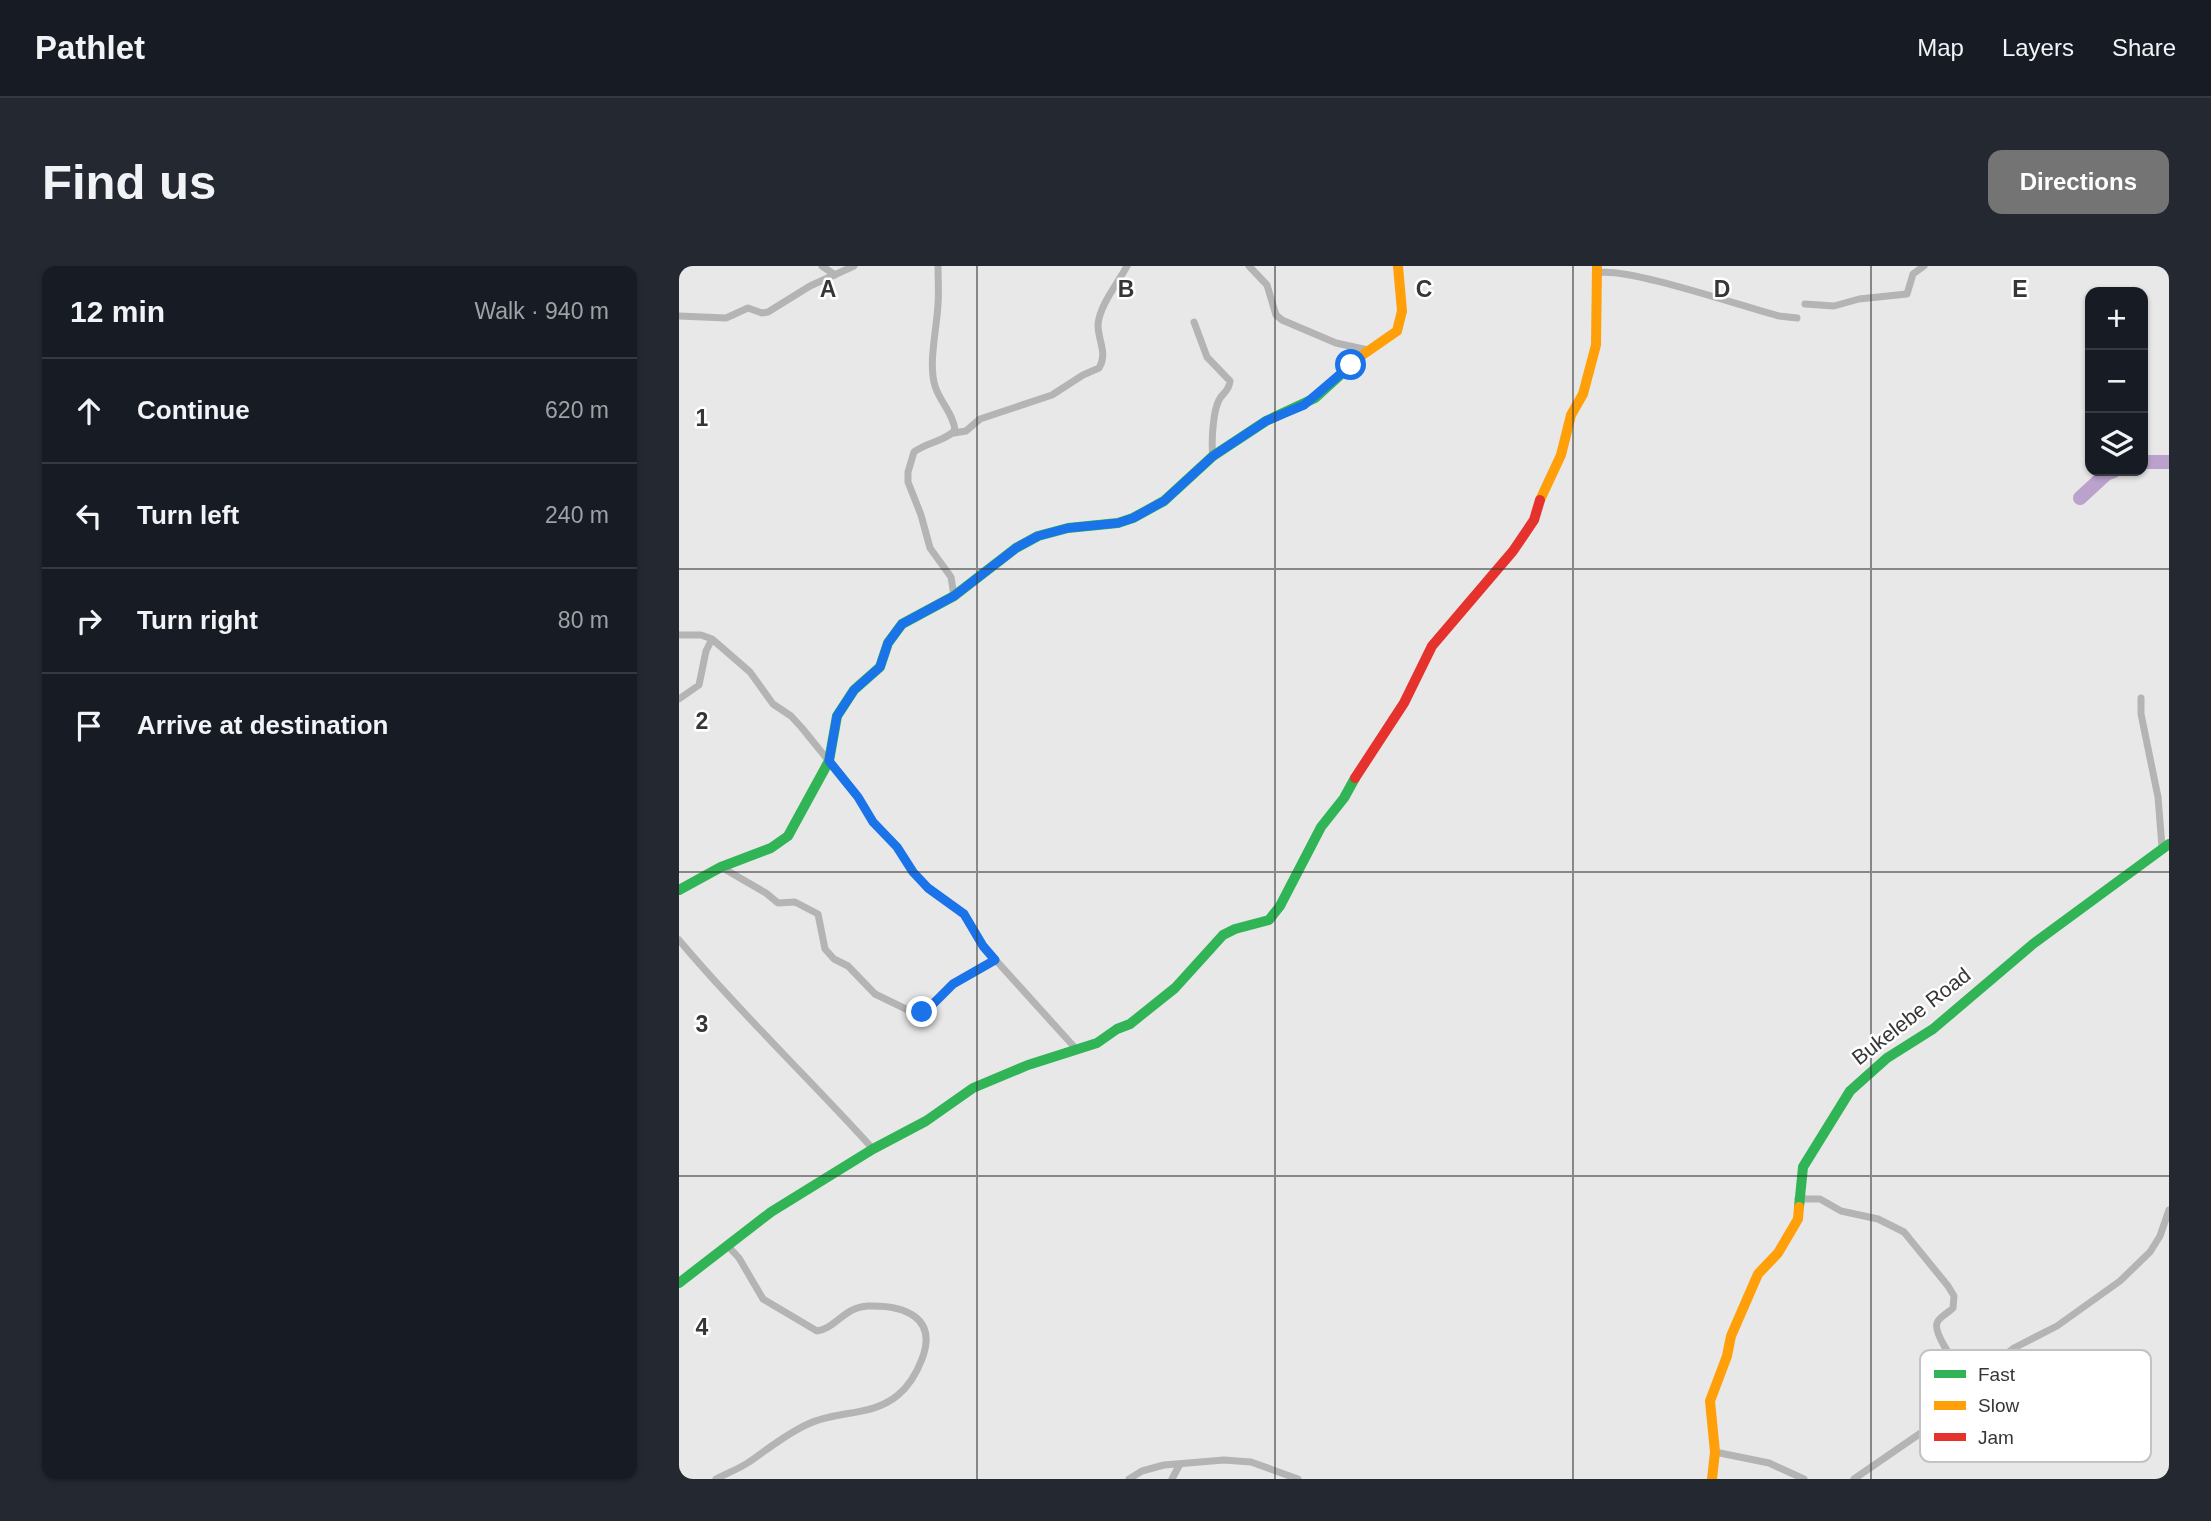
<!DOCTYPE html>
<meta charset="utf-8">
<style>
body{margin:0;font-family:Helvetica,sans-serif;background:#242831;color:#f1f3f6}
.controls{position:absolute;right:21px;top:21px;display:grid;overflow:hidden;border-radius:14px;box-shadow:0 2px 5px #0004}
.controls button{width:63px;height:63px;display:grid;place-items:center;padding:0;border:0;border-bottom:2px solid #363941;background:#171b24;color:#f1f3f6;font:35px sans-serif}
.stop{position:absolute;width:21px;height:21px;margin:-16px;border:5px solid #1a73e8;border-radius:50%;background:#fff}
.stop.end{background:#1a73e8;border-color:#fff;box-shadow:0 2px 7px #0008}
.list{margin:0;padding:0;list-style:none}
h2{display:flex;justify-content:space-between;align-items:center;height:91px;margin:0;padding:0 28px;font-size:30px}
h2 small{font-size:23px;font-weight:400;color:#9ea1a6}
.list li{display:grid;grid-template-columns:46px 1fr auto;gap:21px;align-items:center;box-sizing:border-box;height:105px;padding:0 28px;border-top:2px solid #363941}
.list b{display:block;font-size:26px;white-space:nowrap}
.list em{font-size:23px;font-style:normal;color:#9ea1a6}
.icon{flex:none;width:38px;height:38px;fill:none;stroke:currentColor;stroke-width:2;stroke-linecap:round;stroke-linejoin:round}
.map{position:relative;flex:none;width:1490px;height:1213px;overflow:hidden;border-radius:14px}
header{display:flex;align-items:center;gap:42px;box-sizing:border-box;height:98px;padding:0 35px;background:#171b24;border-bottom:2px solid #363941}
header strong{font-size:33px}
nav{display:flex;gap:38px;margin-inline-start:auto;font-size:24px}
.intro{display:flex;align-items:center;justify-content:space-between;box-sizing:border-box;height:168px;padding:0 42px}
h1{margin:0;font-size:49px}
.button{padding:18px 32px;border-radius:14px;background:#757475;color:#fff;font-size:24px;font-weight:700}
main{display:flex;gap:42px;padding:0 42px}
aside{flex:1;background:#171b24;border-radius:14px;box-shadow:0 2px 5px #0004}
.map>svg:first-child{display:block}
</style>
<header>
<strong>Pathlet</strong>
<nav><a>Map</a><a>Layers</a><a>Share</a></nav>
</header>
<div class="intro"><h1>Find us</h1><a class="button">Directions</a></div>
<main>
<aside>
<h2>12 min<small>Walk · 940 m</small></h2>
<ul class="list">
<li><svg class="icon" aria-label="ahead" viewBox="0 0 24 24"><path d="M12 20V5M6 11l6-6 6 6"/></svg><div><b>Continue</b></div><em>620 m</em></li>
<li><svg class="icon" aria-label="left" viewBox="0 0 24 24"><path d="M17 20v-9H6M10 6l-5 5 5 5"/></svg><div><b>Turn left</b></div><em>240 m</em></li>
<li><svg class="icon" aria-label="right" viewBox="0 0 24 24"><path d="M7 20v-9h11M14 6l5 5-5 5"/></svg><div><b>Turn right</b></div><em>80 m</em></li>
<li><svg class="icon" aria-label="arrive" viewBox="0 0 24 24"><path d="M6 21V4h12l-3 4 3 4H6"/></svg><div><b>Arrive at destination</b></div></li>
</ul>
</aside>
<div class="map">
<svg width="1490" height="1213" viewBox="0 0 1490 1213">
<rect width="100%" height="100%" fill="#e9e8e9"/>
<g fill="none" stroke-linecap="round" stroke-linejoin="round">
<path stroke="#bba2cc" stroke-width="14" d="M1464,196H1490
M1401,232L1427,208L1435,205"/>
<path stroke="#b4b4b4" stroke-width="7" d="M143,0L156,9
M259,0C259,13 260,26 259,38C258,62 249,97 256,120C261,136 274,147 276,164C267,175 248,176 235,186L229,206V216L242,249L251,282L272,311L275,330
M570,0L588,19L597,49L603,54L657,77L689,84
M918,7C946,0 1065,41 1100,50L1118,52
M1126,38L1155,40L1180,33L1228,28L1234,8L1245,0
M0,50L47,52L69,42L83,47L89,46L131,20L175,0
M515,56L528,91L551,115C550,126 544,126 540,134C534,145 532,177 534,190
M275,167L287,165L301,153L373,129L404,109L420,102C429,87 419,75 419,59C420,40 439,17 448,0
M0,369H22L33,373L71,406L94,438L112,450L123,462L179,531L194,556L218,581L234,606L249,623L285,648L304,680L398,784
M1462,432V448L1479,531L1483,581
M0,433L20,419L27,385L33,373
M42,601L87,627L99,637L116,636L139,648L146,683L155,693L169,700L196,728L231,745L248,744L274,718L316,694
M0,674C61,747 130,812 194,883
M1119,933H1141L1162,945L1199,953L1225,966L1269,1020L1275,1030L1274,1042C1269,1047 1260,1051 1258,1057C1254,1069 1282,1105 1290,1115
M1335,1082C1361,1115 1393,1144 1403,1186
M1036,1186L1090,1197L1125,1213
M37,1213C48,1207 60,1203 70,1196C89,1183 107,1168 129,1158C158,1144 193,1151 219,1129C230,1120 238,1106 243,1093C259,1051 225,1039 189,1040C165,1041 156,1063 138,1065L84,1033L60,992L49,980
M450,1213L463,1205L485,1199L545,1194L572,1196L619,1213
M493,1213L501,1198
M1175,1213L1265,1151L1290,1115L1335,1082L1378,1060L1441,1015L1471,986L1481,970L1490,944"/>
<path stroke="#30b455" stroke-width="10" d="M0,624L42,601L92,582L109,570L150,495L158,450L175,424L201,401L209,377L223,358L275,330L337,282L359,270L389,262L439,257L454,252L485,235L534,190L587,155L636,132L682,90
M1120,941L1124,901L1171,825L1208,792L1254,763L1354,678L1490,578
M0,1017L92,946L194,883L247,855L294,822L349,799L418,777L438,763L451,758L496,722L544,669L556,663L590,654L601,640L642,561L665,532L676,512"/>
<path stroke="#ff9f0a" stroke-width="10" d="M682,90L718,65L723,45L719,0
M861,234L882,189L892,149L904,128L917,79L918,0
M1033,1213L1036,1186L1031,1135L1048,1090L1052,1070L1079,1008L1099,987L1119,953L1120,941"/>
<path stroke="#e5322d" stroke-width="10" d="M676,512L725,437L753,380L834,285L855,254L861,234"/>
</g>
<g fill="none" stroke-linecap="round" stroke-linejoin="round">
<path stroke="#1a73e8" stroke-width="9" d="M243,746L248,744L274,718L316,694L304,680L285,648L249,622L234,606L218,581L194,556L179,531L150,495L158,450L175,424L201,401L209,377L223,358L275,330L337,282L359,270L389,262L439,257L454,252L485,235L534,190L587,155L625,139L672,99"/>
</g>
<path fill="none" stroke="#373637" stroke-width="2" stroke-opacity="0.55" d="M298,0V1213M596,0V1213M894,0V1213M1192,0V1213M0,303H1490M0,606H1490M0,910H1490"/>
<g text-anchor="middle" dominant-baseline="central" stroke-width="5" stroke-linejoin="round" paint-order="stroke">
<g font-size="21" fill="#373637" stroke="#fff">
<text transform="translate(1232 750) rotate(-38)">Bukelebe Road</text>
</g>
</g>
<rect x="1241" y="1084" width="231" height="112" rx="10" fill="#fff" stroke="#c3c3c3" stroke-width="2"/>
<rect x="1255" y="1104" width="32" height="8" fill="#30b455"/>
<rect x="1255" y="1135" width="32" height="9" fill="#ff9f0a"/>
<rect x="1255" y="1167" width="32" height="8" fill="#e5322d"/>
<g font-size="19" fill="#373637">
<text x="1299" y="1115">Fast</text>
<text x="1299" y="1146">Slow</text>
<text x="1299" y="1178">Jam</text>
</g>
<g font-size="23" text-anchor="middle" font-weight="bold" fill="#373637" stroke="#fff" stroke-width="5" stroke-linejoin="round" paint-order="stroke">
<text x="149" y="31">A</text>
<text x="447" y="31">B</text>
<text x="745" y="31">C</text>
<text x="1043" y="31">D</text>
<text x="1341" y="31">E</text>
<text x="23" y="160">1</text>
<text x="23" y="463">2</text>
<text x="23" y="766">3</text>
<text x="23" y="1069">4</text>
</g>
</svg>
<div class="controls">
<button>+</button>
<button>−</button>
<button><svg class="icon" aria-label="layers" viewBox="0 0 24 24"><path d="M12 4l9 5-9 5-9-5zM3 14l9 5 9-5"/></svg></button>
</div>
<div class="stop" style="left:672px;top:99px"></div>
<div class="stop end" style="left:243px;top:746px"></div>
</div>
</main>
